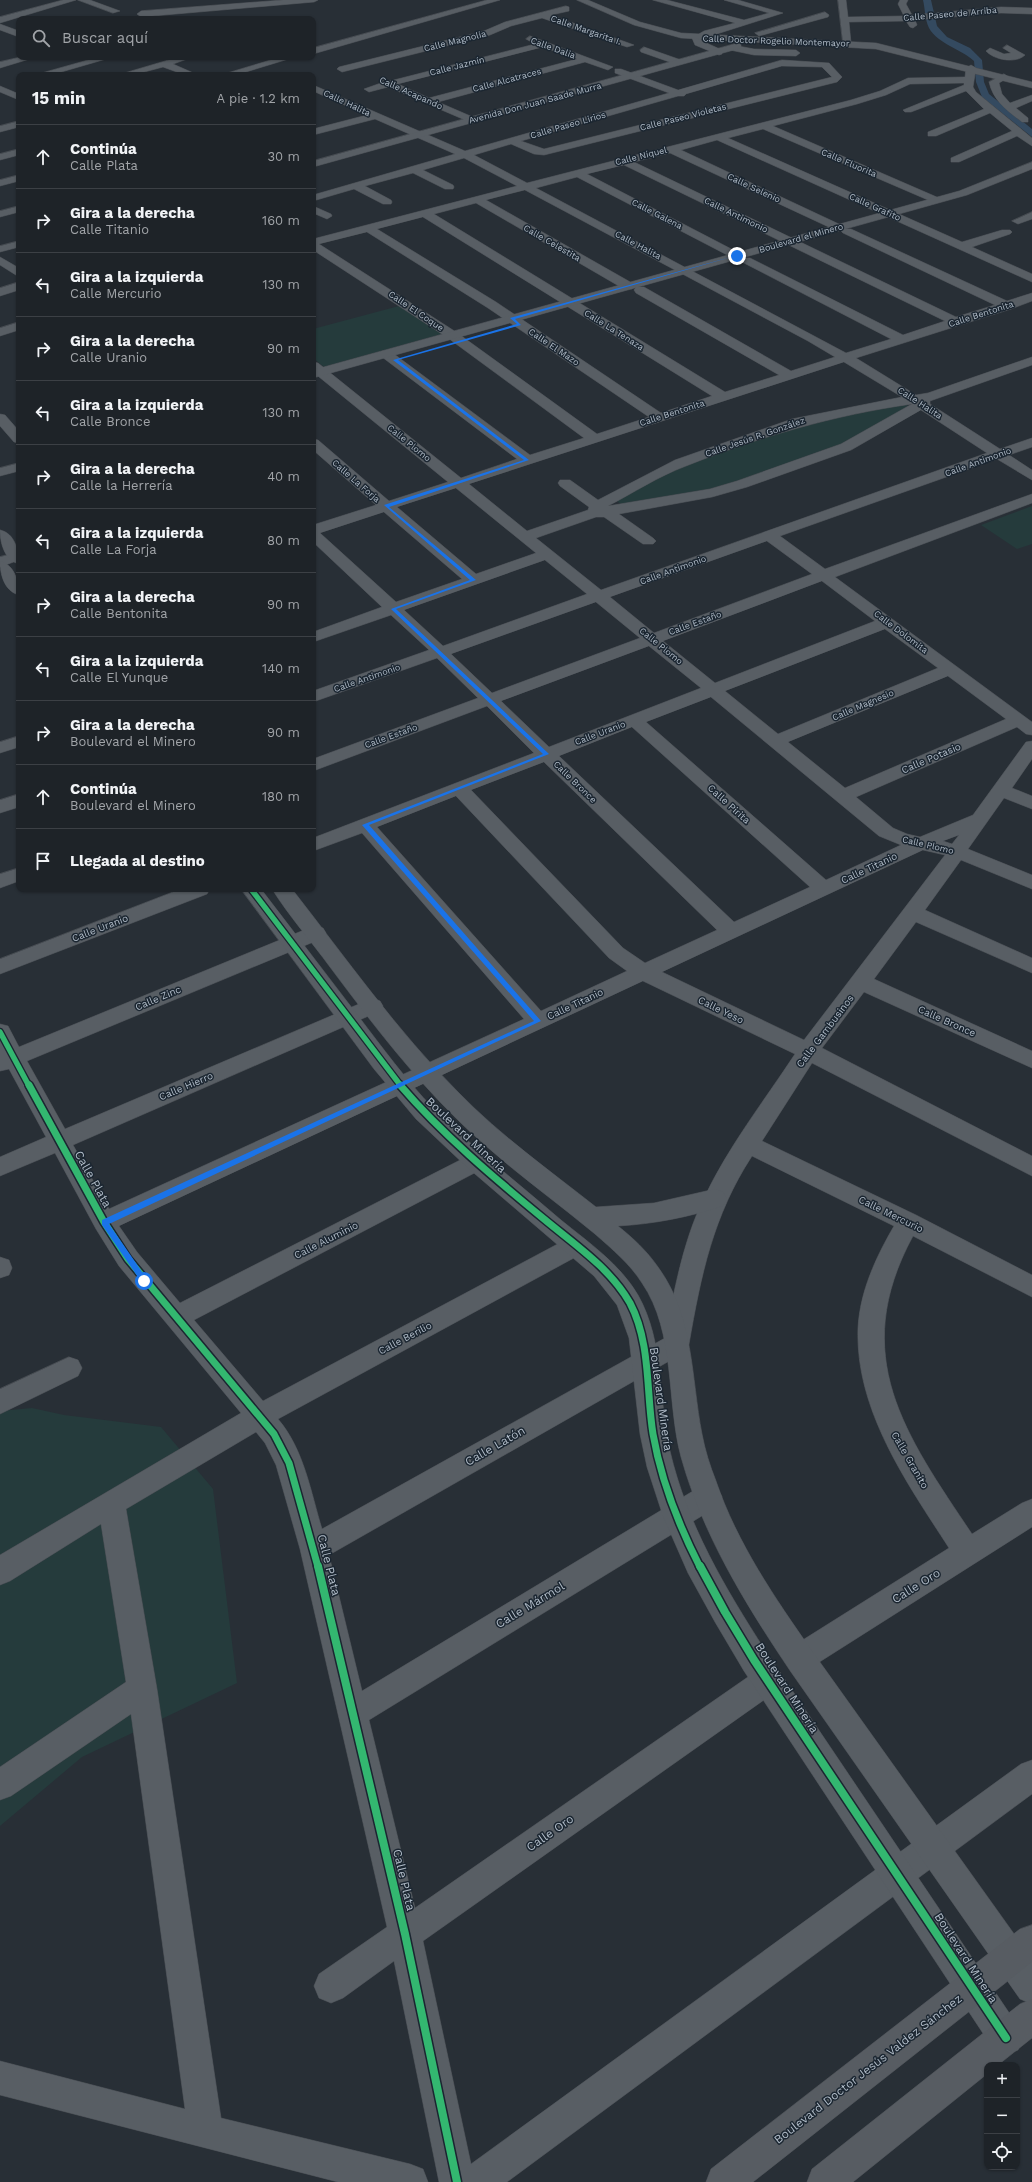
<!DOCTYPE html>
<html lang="es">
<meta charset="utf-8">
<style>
body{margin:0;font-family:"Work Sans",sans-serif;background:#2b2f34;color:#f1f3f6}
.controls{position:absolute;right:12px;bottom:12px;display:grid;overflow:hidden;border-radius:8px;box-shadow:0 1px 3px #0004}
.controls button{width:36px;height:36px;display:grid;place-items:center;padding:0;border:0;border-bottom:1px solid #3c4045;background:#1e2328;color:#f1f3f6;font:20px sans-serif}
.stop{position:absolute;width:12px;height:12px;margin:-9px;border:3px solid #1a73e8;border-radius:50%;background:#fff}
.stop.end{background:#1a73e8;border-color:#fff;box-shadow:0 1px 4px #0008}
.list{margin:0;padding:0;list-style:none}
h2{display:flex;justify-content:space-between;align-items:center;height:52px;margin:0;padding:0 16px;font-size:17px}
h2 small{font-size:13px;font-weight:400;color:#a1a4a8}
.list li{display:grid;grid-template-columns:26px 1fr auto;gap:12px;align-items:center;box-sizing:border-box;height:64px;padding:0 16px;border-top:1px solid #3c4045}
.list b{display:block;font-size:15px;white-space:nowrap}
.list p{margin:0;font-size:13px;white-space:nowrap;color:#a1a4a8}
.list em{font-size:13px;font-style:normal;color:#a1a4a8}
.icon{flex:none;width:22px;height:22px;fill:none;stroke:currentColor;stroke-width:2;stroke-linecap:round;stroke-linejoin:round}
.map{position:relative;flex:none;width:1032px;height:2182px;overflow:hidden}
.search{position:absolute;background:#1e2328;box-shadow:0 1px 3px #0004;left:16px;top:16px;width:300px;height:44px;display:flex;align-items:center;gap:10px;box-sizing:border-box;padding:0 14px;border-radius:8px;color:#a1a4a8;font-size:15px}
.panel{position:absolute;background:#1e2328;box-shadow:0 1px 3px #0004;left:16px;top:72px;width:300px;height:820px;border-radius:8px}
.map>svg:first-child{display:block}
</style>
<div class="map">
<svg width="1032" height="2182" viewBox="0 0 1032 2182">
<rect width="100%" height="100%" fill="#282f36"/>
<path fill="#253b3c" d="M399,306L443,334L324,367L313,358V329Z
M897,402L909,406L844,444L717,489L623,506L616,500L673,468L812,419Z
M1032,506V544L1017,549L981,525Z
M32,1408L64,1415L161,1427L213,1489L237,1683L82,1757L0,1826V1411Z"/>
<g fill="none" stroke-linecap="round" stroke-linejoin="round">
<path fill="#344a60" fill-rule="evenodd" d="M923,0H931L937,26L947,37L970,48L982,60L984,82L989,94L1032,129V137L982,97L976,82L974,61C961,49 938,44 929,28C925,20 925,8 923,0Z"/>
<g stroke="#464b51" stroke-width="1">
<path id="minor" d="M63,0H76L0,23V17Z
M78,0H90L120,11L113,13Z
M283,0H318L314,2L141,17L137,14L141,11Z
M487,0H500L313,54V48Z
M653,0H667L744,20L769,13L724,0H738L783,13L701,39L702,41L722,50V54L719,55L695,45L692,38L704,31L735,23Z
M838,0H846L848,17L904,16L898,4L900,0H908L906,4L912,15L1001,7L1032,8V14L1001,13L915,20L917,25L913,28L910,27L906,21L849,22L851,43L847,46L843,43Z
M566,6L569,7V11L551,15L634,45L627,47L542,18L511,26L490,35L342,72L337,69L339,67L484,31L505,22Z
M825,12L829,15L828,17L759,36L755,33Z
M0,24L19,31V37L0,30Z
M530,36L613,67L608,70L585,62L438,102L475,118V122L472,123L388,87L369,92L364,89L381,83L382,80L390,81L535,44L526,39ZM543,47L577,59L429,98L398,84Z
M733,45L754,49L796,50L800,53L796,56L754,55L730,50V46Z
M1007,45L1025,55C1016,64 994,60 986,51L990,48L1004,54L1011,53L1003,48Z
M644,47L681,60L683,62L678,65L641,52L640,50Z
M21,57H36L0,68V62Z
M99,57H113L51,75H35Z
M179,57H193L173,64L198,75H185L163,67L133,75H118Z
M281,57H295L236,75H221Z
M782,60L829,63L842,77L837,82L544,155L534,154L511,144L474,155L527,183L851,100L880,91L908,78L965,77L966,68L971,65L976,68L973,87L976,92L1032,138V146L1017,136L959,162H951V158L1012,131L990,113L936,136H928V132L984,109L966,91L911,112H905L903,110L964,85V83L910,84L886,95L857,104L773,126L939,198L940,200L935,203L763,129L728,138L962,242L1002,230H1010L1012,232L1010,234L972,247L1032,274V282L717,140L681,150L841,225L843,227L841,229H833L670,153L634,162L956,317L995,305L843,233L841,231L843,229H851L1007,301L1032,293V301L1011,309L856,358L916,395L928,393L1032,357V365L930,401V404L1000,449L1032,438V447L1009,455L1032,470V480L997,459L780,536L825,569L1032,494V503L835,577L1032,722V735L1026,734L1017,727L856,797L893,828L907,834L920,837L973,815L1026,742L1032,741V759L1012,788L1032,796V809L1004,798L968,849L1032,875V889L961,860L925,910L1032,958V973L916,922L874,979L1032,1051V1068L864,992L822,1048L1032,1156V1176L812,1063L762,1141L916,1215L1032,1275V1297L913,1236C848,1356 905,1434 972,1534L1022,1503L1032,1499V1527L810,1668L800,1673L790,1668L785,1658L790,1648L949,1548C907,1483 855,1410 858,1328C860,1291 876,1257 894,1226L752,1156C713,1216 701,1275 689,1344L685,1352L329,1555L362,1691L698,1488L708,1484L718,1488L722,1497L718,1506L369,1720L415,1908L758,1670L768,1665L778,1670L783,1680L778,1690L423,1941L471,2164L1021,1764L1032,1760V1794L507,2182H439L394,1961L343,1998L331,2003L319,1998L314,1986L319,1974L387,1927L300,1549L276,1465L265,1443L256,1432L126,1509L157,1689L221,2118L410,2164L423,2169L428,2182H338L0,2095V2061L185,2109L131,1714L11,1796L0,1800V1767L126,1682L101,1524L10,1581L0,1585V1555L241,1413L119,1266L96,1229L55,1153L0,1176V1157L46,1137L9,1069L0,1071V1024L8,1026L19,1047L309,928L316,926L323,928L326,933L323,938L27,1061L65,1129L366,1001L373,998L380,1001L383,1006L380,1011L73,1145L109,1209L524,1019L362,833L313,851V838L534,753L487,706L313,771V759L478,698L437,658L313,702V691L429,650L391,615L313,642V632L382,607L313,542V525L376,505L313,450V439L318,440L389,501L448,482L313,372V362L318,363L461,478L517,459L382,357L380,354L382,351H390L530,455L584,438L448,338L313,250V239L517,186L464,158L423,170L453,185L454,187L453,189H445L413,173L365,186L391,200L392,202L391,204H383L354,189L313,201V195L455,154L375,119L313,135V129L367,115L313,91V85L465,151L669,93L615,73V69H621L678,90ZM782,66L822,67L832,77L544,149L521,141L678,96H684L686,94ZM624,165L945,321L903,335L750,258H742L740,260L742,262L891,339L846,353L536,188L577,177L733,258H741L743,256L741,254L587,174ZM525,190L808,341L835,357L791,371L644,287H636L634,290L636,293L779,375L725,392L434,214L476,203L624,289H632L634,286L632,283L486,200ZM423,217L712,396L661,413L496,302L377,229ZM367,232L488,308L649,417L597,434L456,332L319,244ZM844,362L902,397L792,419L675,460L598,500L570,480H560L558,483L560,486L589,507L588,510L527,531L469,484ZM912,404L841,444L737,481L710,489L608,506C633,493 659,476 686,466C759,437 834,415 912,404ZM921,410L987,453L601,590L536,538L596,517H604L643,544H653L656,541L653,538L619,514L712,497L747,487L851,450ZM456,488L536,553L476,574L397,507ZM384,512L462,579L396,602L320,533ZM767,541L812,574L654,633L610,597ZM545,560L587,594L443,646L404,610ZM822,581L875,621L715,683L663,641ZM596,602L640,638L492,693L451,654ZM885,629L938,668L778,734L725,691ZM649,646L701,688L549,747L501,701ZM948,676L1006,719L845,788L788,742ZM711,697L879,836L901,845L826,880L646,722ZM632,727L810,887L734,922L559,756ZM544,762L717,930L645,963L623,948L471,790ZM456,796L609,958L627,971L541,1011L377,827ZM959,835L952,844L943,841ZM923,850L945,855L804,1040L662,972ZM643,981L795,1054C764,1101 728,1147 704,1198C683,1241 674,1291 665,1338L322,1529C311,1493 304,1449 278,1419L583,1253L587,1246L583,1239L575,1236L567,1239L263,1401L194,1320L484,1168L487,1162L484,1156L476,1153L468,1156L180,1303L137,1252L119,1226Z
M1004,74L1009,77L999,83L1002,94L1010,103L1032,95V101L1016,108L1028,118V122H1022C1008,111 993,101 989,82Z
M0,86L19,94V100L0,92Z
M19,121V127L0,132V126Z
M19,149V155L0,160V154Z
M19,175V181L0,186V180Z
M19,206V212L0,217V211Z
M313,206L331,214L332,216L327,219L313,213Z
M1032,212V219L1018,224L1012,221Z
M0,257L19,268V277L0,265Z
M19,282V290L0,296V288Z
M19,322V330L0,336V328Z
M0,414L5,415L19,431V443L14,442L0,426Z
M19,552V560L0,567V557Z
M19,736V747L0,753V742Z
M19,794V807L0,813V800Z
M19,868V881L0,888V874Z
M181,889H210L207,894L0,974V959Z
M0,1257L9,1260L12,1268L9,1275L0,1278Z
M69,1357L78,1360L82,1368L78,1376L0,1414V1389Z"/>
</g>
<g stroke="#464b51" stroke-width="1">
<path id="tertiary" d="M577,0H588L640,22L681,33L876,43L1032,82V88L876,49L681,38L634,25Z
M738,43L741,44V48L313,167V161Z
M1032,162V169L967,195L313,378V370L959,191Z
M19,241V247L0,252V246Z
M19,463V471L0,476V468Z
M0,530C15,533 19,551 19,564C4,560 0,542 0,530Z
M0,561C15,565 19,582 19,595C4,591 0,574 0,561Z
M241,889H261C294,932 326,974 359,1017C382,1047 406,1080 433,1108C473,1148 518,1183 561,1220C588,1242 620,1264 638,1295C665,1343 658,1399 670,1451C687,1524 725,1588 765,1650L1018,2026L1023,2038L1018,2050L1006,2055L994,2050L744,1671L715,1622L688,1573L663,1516L647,1467L640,1434L629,1338L617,1305L594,1276L468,1168L416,1119L374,1069Z
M272,889H292C346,958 397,1031 459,1093C501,1136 549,1170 596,1207L654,1203L715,1189L723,1192L727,1199L723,1206C689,1217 654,1224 618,1226C633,1238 647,1251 658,1267C694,1316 691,1377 702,1434C705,1450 710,1466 716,1481C737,1543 775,1598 812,1651L1032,1959V2004L1020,1999L791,1672C746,1605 703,1536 681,1457C666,1401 676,1333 642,1283C630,1264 612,1249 595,1234C559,1204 521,1177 486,1146C426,1094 377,1030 330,967C311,941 289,916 272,889Z"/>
</g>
<g stroke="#464b51" stroke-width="1">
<path id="secondary" d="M1032,1925V1962L753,2182H706L711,2169L1020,1929Z
M1032,1999V2038L998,2065H987V2074L853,2182H807L812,2169L1020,2004Z"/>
</g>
<use href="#minor" fill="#585e64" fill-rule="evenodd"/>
<use href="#tertiary" fill="#585e64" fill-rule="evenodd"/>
<use href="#secondary" fill="#575c62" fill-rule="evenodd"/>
<g stroke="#1b2631" stroke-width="8">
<path id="cycleway-far2" d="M251,889L401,1086
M0,1032L29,1086"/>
</g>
<g stroke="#1b2631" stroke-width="10">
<path id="cycleway-far1" d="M29,1085L104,1222L128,1259L274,1434L289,1463L318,1567
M400,1085C443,1135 493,1177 544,1219C574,1244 610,1268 630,1303C651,1343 646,1391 653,1434C661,1480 679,1526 700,1567"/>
</g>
<g stroke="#1b2631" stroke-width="11">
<path id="cycleway" d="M318,1566L405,1934L457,2182
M700,1566L725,1612L754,1660L1006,2038"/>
</g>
<use href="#cycleway-far2" stroke="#33b770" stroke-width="5.5"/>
<use href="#cycleway-far1" stroke="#33b770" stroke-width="7"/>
<use href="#cycleway" stroke="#33b770" stroke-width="8"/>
</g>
<path fill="#1a73e8" d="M738,255L515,319L521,325L398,360L529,460L389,507L476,580L396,609L549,754L369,825L541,1021L109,1224L147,1279V1283H142L102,1225V1220L534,1021L362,825L543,754L391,609L470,580L384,505L524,460L393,360L517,324L510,318Z"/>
<g text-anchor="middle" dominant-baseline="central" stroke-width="3" stroke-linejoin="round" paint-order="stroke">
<g font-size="9" fill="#b1bcc8" stroke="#1b2631">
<text transform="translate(950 14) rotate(-5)">Calle Paseo de Arriba</text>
<text transform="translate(586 30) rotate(19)">Calle Margarita I.</text>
<text transform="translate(455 41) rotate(-14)">Calle Magnolia</text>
<text transform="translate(776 41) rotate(2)">Calle Doctor Rogelio Montemayor</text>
<text transform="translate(553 48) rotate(20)">Calle Dalia</text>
<text transform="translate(457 66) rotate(-14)">Calle Jazmín</text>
<text transform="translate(507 80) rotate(-15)">Calle Alcatraces</text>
<text transform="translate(411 93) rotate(24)">Calle Acapando</text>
<text transform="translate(347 103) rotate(25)">Calle Halita</text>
<text transform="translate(535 103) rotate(-15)">Avenida Don Juan Saade Murra</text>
<text transform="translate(683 117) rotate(-14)">Calle Paseo Violetas</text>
<text transform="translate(568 125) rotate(-16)">Calle Paseo Lirios</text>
<text transform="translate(641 156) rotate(-14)">Calle Níquel</text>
<text transform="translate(849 163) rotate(23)">Calle Fluorita</text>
<text transform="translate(754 188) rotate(25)">Calle Selenio</text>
<text transform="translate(875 207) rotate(24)">Calle Grafito</text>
<text transform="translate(657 214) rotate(27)">Calle Galena</text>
<text transform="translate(736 215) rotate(26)">Calle Antimonio</text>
<text transform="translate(801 238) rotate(-16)">Boulevard el Minero</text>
<text transform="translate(552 243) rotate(30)">Calle Celestita</text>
<text transform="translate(638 245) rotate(28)">Calle Halita</text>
<text transform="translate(416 311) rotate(34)">Calle El Coque</text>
<text transform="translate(981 314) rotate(-18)">Calle Bentonita</text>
<text transform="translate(614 330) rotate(32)">Calle La Tenaza</text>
<text transform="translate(554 347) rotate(34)">Calle El Mazo</text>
<text transform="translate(920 403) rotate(33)">Calle Halita</text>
<text transform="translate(672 413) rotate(-18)">Calle Bentonita</text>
<text transform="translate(755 437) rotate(-19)">Calle Jesús R. González</text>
<text transform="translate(409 443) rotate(39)">Calle Plomo</text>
<text transform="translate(978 462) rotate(-20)">Calle Antimonio</text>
<text transform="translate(356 481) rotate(41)">Calle La Forja</text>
<text transform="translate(673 570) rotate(-20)">Calle Antimonio</text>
<text transform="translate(695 623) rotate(-20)">Calle Estaño</text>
<text transform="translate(901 632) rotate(37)">Calle Dolomita</text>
<text transform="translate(661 646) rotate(39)">Calle Plomo</text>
<text transform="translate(367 678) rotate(-19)">Calle Antimonio</text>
<text transform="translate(863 705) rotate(-23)">Calle Magnesio</text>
<text transform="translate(600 733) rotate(-21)">Calle Uranio</text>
<text transform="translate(391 736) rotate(-20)">Calle Estaño</text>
<text transform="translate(575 782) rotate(44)">Calle Bronce</text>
<text transform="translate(928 845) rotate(13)">Calle Plomo</text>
</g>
<g font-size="10" fill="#b1bcc8" stroke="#1b2631">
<text transform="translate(931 758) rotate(-23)">Calle Potasio</text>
<text transform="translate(729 804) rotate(42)">Calle Pirita</text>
<text transform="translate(869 868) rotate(-25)">Calle Titanio</text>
<text transform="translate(100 928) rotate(-21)">Calle Uranio</text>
<text transform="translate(158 998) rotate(-23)">Calle Zinc</text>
<text transform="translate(575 1004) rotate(-25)">Calle Titanio</text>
<text transform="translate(721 1010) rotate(26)">Calle Yeso</text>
<text transform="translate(947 1021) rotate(24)">Calle Bronce</text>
<text transform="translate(825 1031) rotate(-53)">Calle Gambusinos</text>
<text transform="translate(186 1086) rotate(-23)">Calle Hierro</text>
<text transform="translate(891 1214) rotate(26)">Calle Mercurio</text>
<text transform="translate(326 1240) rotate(-27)">Calle Aluminio</text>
<text transform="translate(405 1338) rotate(-28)">Calle Berilio</text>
<text transform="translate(910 1460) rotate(60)">Calle Granito</text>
</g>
<g font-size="12" fill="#b1bcc8" stroke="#1b2631">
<text transform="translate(466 1135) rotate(43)">Boulevard Minería</text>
<text transform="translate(93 1179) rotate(61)">Calle Plata</text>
<text transform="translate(661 1399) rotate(82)">Boulevard Minería</text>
<text transform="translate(495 1446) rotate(-30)">Calle Latón</text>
<text transform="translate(329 1565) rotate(76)">Calle Plata</text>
<text transform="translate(916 1586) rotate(-32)">Calle Oro</text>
<text transform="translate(530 1605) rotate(-31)">Calle Mármol</text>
<text transform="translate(787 1688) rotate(57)">Boulevard Minería</text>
<text transform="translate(550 1833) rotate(-35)">Calle Oro</text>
<text transform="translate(404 1880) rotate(77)">Calle Plata</text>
<text transform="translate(966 1958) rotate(57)">Boulevard Minería</text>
<text transform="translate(868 2069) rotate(-38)">Boulevard Doctor Jesús Valdez Sánchez</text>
</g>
</g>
</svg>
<div class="controls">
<button>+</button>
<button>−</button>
<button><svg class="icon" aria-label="locate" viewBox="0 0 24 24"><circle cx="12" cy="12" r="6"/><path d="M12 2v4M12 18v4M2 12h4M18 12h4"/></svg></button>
</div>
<div class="stop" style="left:144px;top:1281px"></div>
<div class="stop end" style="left:737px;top:256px"></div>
<div class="search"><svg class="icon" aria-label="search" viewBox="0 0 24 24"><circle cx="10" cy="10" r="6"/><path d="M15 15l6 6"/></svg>Buscar aquí</div>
<section class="panel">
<h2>15 min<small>A pie · 1.2 km</small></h2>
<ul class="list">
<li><svg class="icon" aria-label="ahead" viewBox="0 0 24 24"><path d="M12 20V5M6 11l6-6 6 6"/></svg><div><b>Continúa</b><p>Calle Plata</p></div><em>30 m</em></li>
<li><svg class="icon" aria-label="right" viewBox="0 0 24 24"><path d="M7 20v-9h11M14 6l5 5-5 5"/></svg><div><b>Gira a la derecha</b><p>Calle Titanio</p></div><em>160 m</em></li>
<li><svg class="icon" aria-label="left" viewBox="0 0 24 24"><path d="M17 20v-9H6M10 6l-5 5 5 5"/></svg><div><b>Gira a la izquierda</b><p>Calle Mercurio</p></div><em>130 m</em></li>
<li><svg class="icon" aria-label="right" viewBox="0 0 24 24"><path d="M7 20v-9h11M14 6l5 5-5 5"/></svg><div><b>Gira a la derecha</b><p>Calle Uranio</p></div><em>90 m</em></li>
<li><svg class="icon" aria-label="left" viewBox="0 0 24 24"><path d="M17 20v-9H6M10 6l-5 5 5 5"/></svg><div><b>Gira a la izquierda</b><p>Calle Bronce</p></div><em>130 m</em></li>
<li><svg class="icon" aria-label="right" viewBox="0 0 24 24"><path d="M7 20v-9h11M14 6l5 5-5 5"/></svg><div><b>Gira a la derecha</b><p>Calle la Herrería</p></div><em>40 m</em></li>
<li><svg class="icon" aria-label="left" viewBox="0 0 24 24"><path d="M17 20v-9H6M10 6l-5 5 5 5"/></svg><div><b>Gira a la izquierda</b><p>Calle La Forja</p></div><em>80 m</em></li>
<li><svg class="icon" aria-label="right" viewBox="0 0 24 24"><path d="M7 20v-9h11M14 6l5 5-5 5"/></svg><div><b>Gira a la derecha</b><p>Calle Bentonita</p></div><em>90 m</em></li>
<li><svg class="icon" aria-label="left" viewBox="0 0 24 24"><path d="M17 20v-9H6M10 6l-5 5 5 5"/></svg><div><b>Gira a la izquierda</b><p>Calle El Yunque</p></div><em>140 m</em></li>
<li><svg class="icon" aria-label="right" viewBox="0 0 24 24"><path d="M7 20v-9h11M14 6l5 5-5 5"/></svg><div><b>Gira a la derecha</b><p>Boulevard el Minero</p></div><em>90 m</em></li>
<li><svg class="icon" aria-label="ahead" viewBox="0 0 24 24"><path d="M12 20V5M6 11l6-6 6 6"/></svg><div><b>Continúa</b><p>Boulevard el Minero</p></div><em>180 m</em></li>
<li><svg class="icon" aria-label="arrive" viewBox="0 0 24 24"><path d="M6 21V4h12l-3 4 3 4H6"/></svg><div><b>Llegada al destino</b></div></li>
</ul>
</section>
</div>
